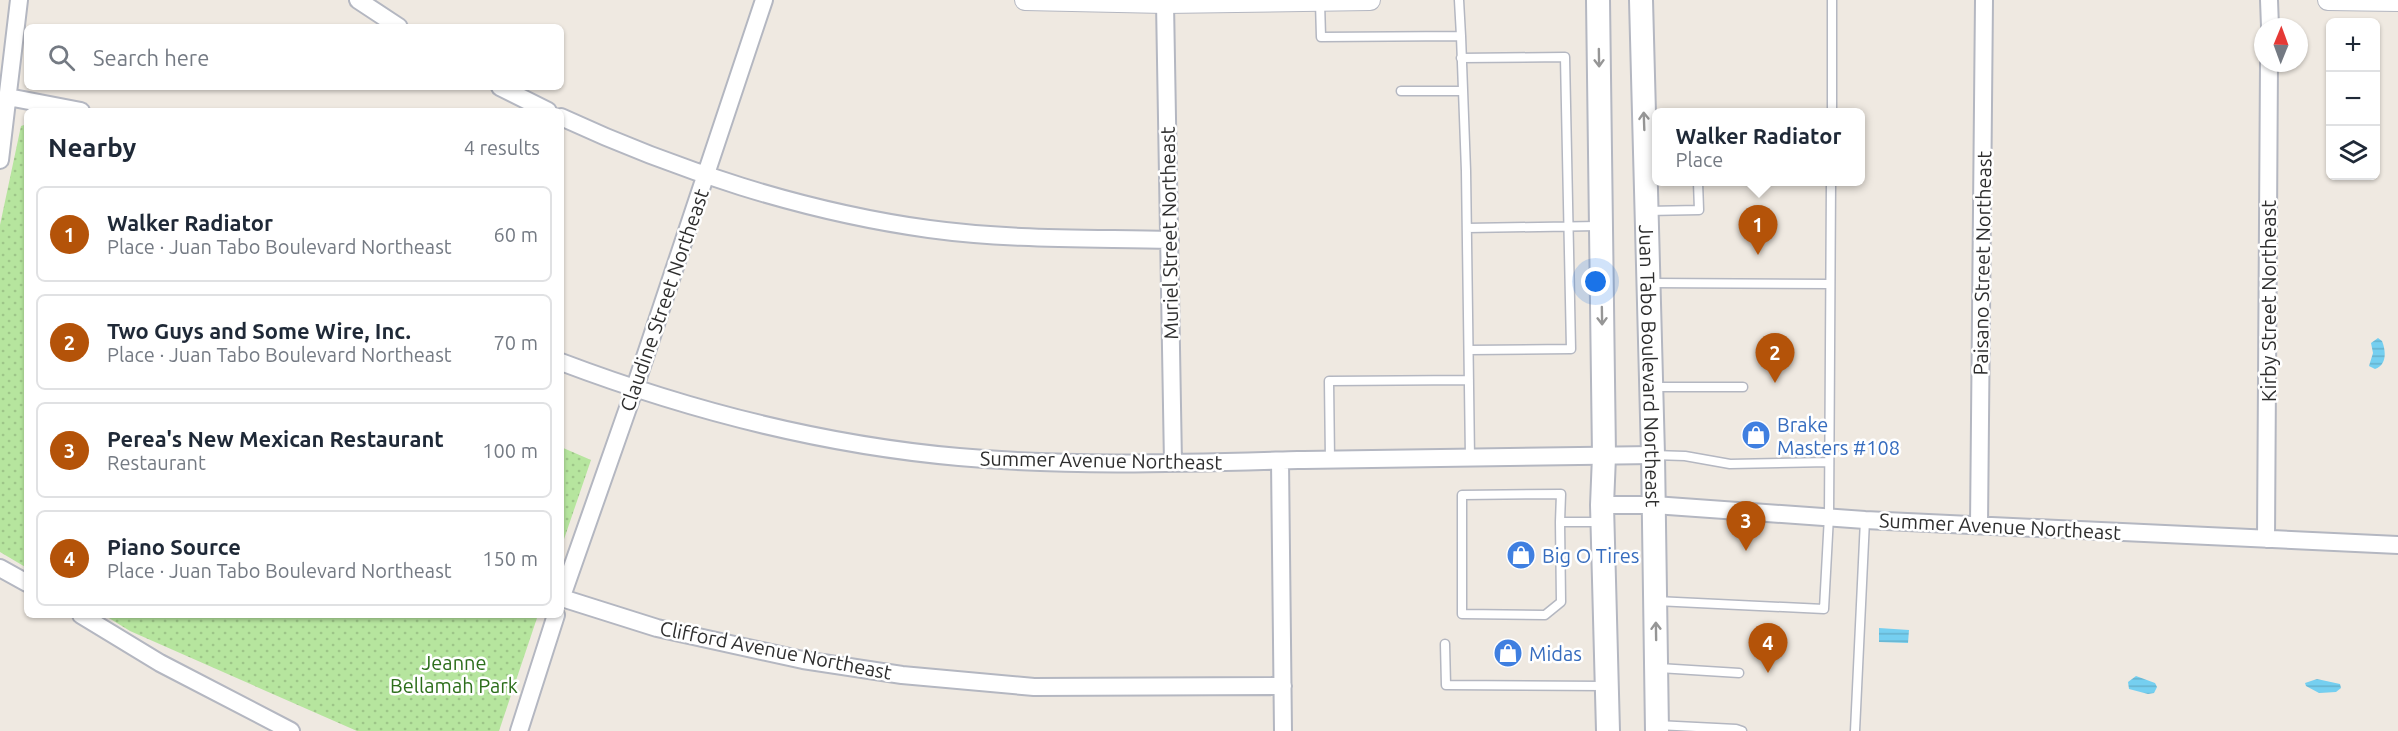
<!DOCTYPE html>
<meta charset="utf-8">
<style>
body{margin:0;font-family:Ubuntu,sans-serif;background:#f2f2f3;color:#1f2937}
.controls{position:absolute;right:18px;top:18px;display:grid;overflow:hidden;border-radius:9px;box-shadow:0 2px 4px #0004}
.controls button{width:54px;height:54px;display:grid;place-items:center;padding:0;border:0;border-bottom:2px solid #e0e1e3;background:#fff;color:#1f2937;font:30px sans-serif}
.compass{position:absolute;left:2254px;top:18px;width:54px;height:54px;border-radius:50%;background:#fff;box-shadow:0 2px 4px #0004;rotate:1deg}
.you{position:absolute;left:1596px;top:282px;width:21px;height:21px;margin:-15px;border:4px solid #fff;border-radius:50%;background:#1a73e8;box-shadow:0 0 0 9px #1a73e833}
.badge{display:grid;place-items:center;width:39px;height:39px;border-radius:50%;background:#b45309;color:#fff;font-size:20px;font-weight:700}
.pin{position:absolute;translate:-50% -50px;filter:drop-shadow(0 2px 3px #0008)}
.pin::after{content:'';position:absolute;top:32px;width:21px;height:18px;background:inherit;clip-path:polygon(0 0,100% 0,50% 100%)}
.popup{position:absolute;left:1652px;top:108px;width:213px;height:78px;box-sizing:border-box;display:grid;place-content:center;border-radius:9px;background:#fff;filter:drop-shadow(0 2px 4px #0005);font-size:20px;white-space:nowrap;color:#747a83}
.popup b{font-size:22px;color:#1f2937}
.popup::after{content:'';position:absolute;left:50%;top:100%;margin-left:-12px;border:12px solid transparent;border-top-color:#fff}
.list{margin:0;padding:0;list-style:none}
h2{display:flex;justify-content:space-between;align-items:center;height:78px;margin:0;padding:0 24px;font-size:26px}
h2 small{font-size:20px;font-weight:400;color:#747a83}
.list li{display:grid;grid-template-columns:39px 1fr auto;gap:18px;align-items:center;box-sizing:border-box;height:96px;margin:0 12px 12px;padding:0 12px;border:2px solid #e0e1e3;border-radius:9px}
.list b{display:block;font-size:22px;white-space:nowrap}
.list p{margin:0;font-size:20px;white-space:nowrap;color:#747a83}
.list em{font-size:20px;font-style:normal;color:#747a83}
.icon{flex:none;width:33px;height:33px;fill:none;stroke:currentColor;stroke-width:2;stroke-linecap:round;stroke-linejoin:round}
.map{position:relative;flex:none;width:2398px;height:731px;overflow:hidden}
.search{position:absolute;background:#fff;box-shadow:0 2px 4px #0004;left:24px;top:24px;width:540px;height:66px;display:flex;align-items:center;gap:15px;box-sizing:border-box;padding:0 21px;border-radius:9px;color:#747a83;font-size:22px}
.panel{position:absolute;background:#fff;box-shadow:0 2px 4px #0004;left:24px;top:108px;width:540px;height:510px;border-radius:9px}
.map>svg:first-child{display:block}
</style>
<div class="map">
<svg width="2398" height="731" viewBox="0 0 2398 731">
<defs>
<pattern id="grass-dots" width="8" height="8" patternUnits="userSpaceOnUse" patternTransform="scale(1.5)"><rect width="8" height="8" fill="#b6e59e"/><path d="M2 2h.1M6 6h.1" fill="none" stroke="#9dc588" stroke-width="1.8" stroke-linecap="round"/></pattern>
<pattern id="water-rules" width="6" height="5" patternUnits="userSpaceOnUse" patternTransform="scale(1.5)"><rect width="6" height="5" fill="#75cff0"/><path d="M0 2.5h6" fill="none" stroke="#66b2ce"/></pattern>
</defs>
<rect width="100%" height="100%" fill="#efe9e1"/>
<path fill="url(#grass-dots)" d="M27,124V568L0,552V225L21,126Z
M561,447L591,460L561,548Z
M104,615H538L499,731H357L130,631Z"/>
<path fill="url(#water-rules)" d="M2378,338L2382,341C2386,351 2387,365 2375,369L2369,366L2373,353L2371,343Z
M1879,628L1909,630L1908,643L1879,642Z
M2136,676L2155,683L2157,687L2154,693L2148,694L2129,689L2128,682Z
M2317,679L2340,684L2341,688L2336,692L2319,693L2306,686L2305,683Z"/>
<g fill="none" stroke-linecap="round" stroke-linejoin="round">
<g stroke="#b4b7c1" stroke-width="11">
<path id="service" d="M1320,2L1321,37L1461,36L1459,0
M1461,36L1466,171L1470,458
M1461,58L1565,57L1571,349L1469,350
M1401,91H1463
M1832,112V0
M1647,211L1699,210L1698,182
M1467,228L1598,226
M1651,283L1830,284
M1652,387H1743
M1653,455L1685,456L1730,464L1829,462
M1330,460L1329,381L1469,380
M1560,522L1561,602L1545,615L1462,614V495L1561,494L1560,522H1603
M1656,601L1824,609L1829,516L1831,182
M1445,644L1446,685L1605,686
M1659,668L1739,673
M1657,725L1736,729L1742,731
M1855,731L1865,520"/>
</g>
<g stroke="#b4b7c1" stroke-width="20">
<path id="minor" d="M358,0L399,27
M2269,0L2270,27
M1165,3L1173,463
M500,87L548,111
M8,97L81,111
M561,117C675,170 805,212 929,229C1009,240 1089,238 1170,240
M0,160L19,0
M561,362C688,410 823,445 959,457C1071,467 1185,463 1298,460C1416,458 1534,457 1653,455
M1280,461L1283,731
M1602,505H1654L1865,520L2398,545
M1979,525L1984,0
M2266,539L2269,63
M0,568L27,583
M562,598L657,628L803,660L902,675L1034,687L1283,686
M561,599L629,405L764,0
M81,615L160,663L291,731
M519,731L556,615"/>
</g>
<g stroke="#b4b7c1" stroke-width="22">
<path id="tertiary" d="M1025,0L1165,3L1370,0
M2328,0L2398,1"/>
</g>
<g stroke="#b4b7c1" stroke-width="26">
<g id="secondary">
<path d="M1598,0L1604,456L1602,505L1608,731"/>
<path id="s1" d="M1641,0L1653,455L1657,731"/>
</g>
</g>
<use href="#service" stroke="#fff" stroke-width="8"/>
<use href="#minor" stroke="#fff" stroke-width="16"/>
<use href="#tertiary" stroke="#fff" stroke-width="20"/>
<use href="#secondary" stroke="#fff" stroke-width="22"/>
</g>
<defs><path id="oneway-shaft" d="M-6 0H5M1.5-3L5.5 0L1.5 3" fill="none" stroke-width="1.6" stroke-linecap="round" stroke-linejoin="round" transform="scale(1.5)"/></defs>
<g stroke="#969696">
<use href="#oneway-shaft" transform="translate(1599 58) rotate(89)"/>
<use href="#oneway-shaft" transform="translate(1644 121) rotate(-92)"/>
<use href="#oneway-shaft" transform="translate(1602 316) rotate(89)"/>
<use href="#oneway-shaft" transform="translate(1656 631) rotate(-91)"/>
</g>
<defs>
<g id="shop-disc" transform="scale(1.5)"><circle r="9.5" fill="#3f7fe0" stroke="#fff"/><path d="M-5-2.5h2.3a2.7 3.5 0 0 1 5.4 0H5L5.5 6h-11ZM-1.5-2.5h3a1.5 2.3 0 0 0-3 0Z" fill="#fff"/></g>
</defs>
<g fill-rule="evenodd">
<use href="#shop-disc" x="1756" y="435"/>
<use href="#shop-disc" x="1521" y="555"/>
<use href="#shop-disc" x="1508" y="653"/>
</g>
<g text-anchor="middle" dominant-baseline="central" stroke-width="5" stroke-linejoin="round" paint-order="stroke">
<g font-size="20" fill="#2e2e2e" stroke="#fff">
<text transform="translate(1169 233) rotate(-91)">Muriel Street Northeast</text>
<text transform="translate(1982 263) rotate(-89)">Paisano Street Northeast</text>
<text transform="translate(664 300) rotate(-71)">Claudine Street Northeast</text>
<text transform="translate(2268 301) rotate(-90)">Kirby Street Northeast</text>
<text stroke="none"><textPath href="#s1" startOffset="366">Juan Tabo Boulevard Northeast</textPath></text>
<text transform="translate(1101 460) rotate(1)">Summer Avenue Northeast</text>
<text transform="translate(2000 526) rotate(3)">Summer Avenue Northeast</text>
<text transform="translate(776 650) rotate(11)">Clifford Avenue Northeast</text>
</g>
<g font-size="20" fill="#366cbe" stroke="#fff" text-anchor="start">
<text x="1777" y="424">Brake<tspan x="1777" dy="23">Masters #108</tspan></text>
<text x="1542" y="555">Big O Tires</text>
<text x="1529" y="653">Midas</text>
</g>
<g font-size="20" fill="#2c6e1b" stroke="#fff">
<text x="454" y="662">Jeanne<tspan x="454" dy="23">Bellamah Park</tspan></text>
</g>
</g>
</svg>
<div class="controls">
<button>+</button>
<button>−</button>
<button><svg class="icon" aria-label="layers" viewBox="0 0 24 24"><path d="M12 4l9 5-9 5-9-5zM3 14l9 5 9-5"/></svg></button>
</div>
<svg class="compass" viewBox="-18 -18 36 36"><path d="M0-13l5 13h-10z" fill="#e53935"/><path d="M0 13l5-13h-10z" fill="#747a83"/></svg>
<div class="you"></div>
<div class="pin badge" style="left:1758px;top:255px">1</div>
<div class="popup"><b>Walker Radiator</b>Place</div>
<div class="pin badge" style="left:1775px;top:383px">2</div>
<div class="pin badge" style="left:1746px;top:551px">3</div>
<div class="pin badge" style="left:1768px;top:673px">4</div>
<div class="search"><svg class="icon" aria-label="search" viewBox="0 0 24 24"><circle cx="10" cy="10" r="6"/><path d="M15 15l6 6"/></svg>Search here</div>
<section class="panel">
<h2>Nearby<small>4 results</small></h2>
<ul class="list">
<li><span class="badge">1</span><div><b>Walker Radiator</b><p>Place · Juan Tabo Boulevard Northeast</p></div><em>60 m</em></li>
<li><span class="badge">2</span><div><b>Two Guys and Some Wire, Inc.</b><p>Place · Juan Tabo Boulevard Northeast</p></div><em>70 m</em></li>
<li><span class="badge">3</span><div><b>Perea's New Mexican Restaurant</b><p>Restaurant</p></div><em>100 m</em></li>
<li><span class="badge">4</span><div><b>Piano Source</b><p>Place · Juan Tabo Boulevard Northeast</p></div><em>150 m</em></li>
</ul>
</section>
</div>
